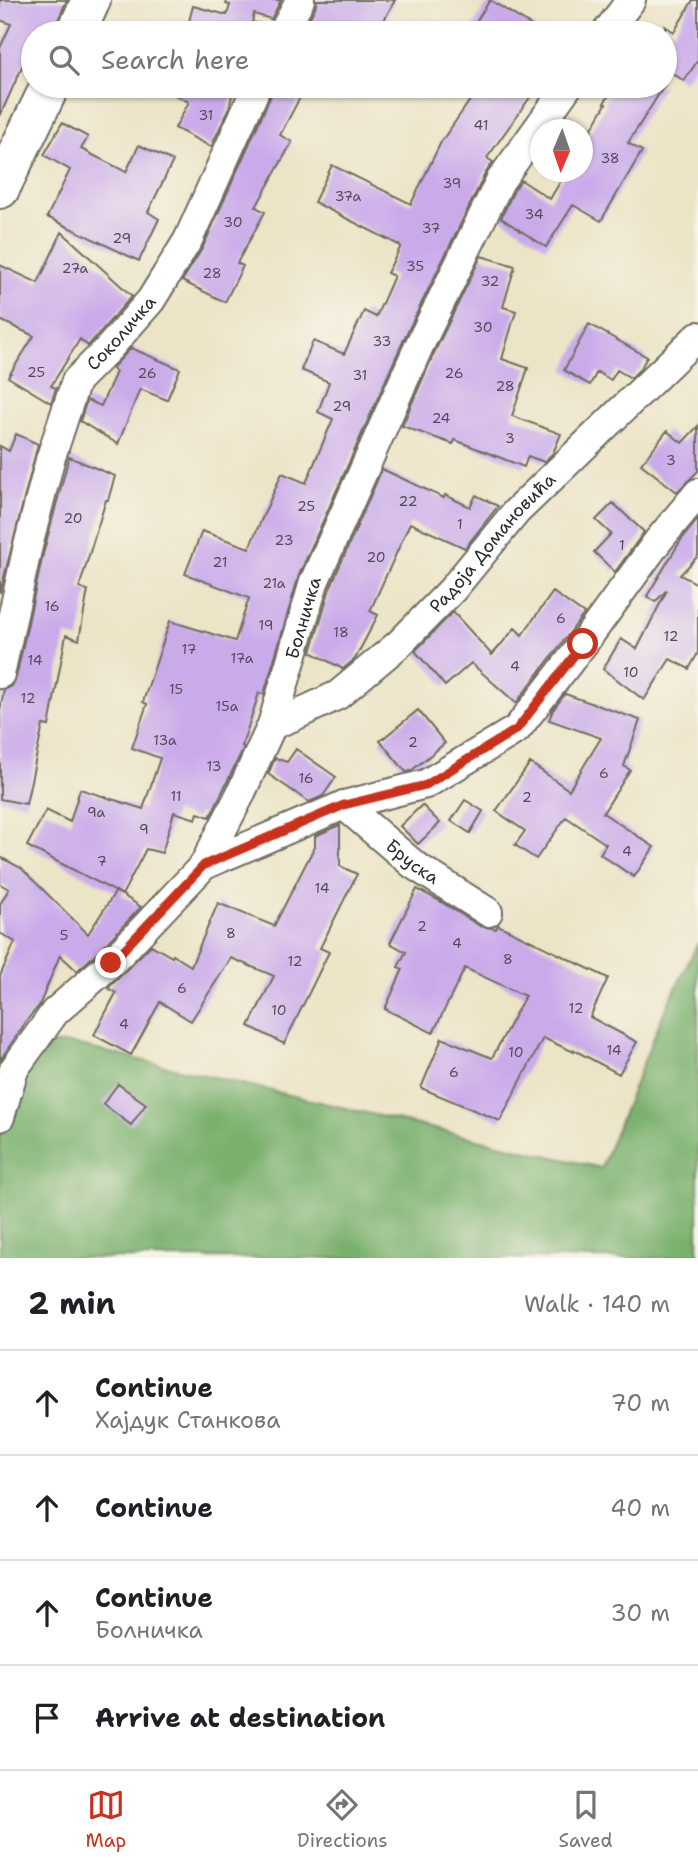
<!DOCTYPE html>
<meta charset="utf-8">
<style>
body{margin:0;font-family:"Shantell Sans",sans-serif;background:#f2f2f2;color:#202124}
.compass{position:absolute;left:530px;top:119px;width:63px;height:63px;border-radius:50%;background:#fff;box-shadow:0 2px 5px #0004;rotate:182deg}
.stop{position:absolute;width:21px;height:21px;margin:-16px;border:5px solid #c8321e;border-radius:50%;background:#fff}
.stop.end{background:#c8321e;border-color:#fff;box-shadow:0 2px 7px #0008}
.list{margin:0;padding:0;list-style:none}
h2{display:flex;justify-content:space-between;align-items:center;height:91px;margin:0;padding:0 28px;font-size:30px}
h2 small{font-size:23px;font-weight:400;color:#757577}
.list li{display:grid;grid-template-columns:46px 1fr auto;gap:21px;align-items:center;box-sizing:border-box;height:105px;padding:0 28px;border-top:2px solid #e0e0e0}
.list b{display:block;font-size:26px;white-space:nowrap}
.list p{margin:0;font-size:23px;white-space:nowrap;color:#757577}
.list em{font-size:23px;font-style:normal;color:#757577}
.icon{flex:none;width:38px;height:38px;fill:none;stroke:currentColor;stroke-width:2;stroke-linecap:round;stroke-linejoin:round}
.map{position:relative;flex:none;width:698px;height:1258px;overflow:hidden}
.search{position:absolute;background:#fff;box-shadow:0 2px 5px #0004;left:21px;right:21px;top:21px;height:77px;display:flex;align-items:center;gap:18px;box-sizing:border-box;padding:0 24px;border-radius:38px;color:#757577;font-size:26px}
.sheet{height:511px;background:#fff}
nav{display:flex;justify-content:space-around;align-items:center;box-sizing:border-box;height:98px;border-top:2px solid #e0e0e0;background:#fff;font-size:19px;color:#757577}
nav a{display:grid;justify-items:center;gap:4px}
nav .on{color:#c8321e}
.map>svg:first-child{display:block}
</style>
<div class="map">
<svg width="698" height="1258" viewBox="0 0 698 1258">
<rect width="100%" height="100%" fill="#f7f3e8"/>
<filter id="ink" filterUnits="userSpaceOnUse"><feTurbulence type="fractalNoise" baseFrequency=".0143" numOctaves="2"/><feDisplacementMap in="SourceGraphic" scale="14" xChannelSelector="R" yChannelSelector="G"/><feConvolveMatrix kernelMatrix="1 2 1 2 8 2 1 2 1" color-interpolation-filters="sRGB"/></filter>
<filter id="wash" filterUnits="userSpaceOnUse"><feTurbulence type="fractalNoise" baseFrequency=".00686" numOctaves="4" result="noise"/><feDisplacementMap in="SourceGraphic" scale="28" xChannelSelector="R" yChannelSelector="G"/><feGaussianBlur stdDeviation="1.57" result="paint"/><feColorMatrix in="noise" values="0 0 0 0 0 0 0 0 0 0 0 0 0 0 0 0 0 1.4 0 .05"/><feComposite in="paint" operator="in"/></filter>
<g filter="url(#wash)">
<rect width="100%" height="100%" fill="#ece4c6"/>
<path fill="#79b06c" stroke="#526e4c" stroke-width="2" d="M698,943V1258H0V1117L31,1044H72L601,1168L661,1019Z"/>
<g id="blocks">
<path fill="#caabea" d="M0,0H67L56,24L54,33H33V42L0,116V48L11,24L0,20Z
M227,0H281L271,19L254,14L252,22L266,25L265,33H186L193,6L227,15L230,5L226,4Z
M317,0H395L377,33H312L303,30L315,8Z
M490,0L543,33H469Z
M693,0H698V60L684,81L665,68V26L674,32Z
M158,86H215L232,95L229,109L211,147L175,128L189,102Z
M273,86H306L280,135L292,142L256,207L265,212L237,263L243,266L225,302L182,281L203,247L272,93Z
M480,86H538L487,158L493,162L485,174L404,339L299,575L264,694L259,693L242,746L244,747L210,817L198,813L196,819L174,812L162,853L146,849L122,895L27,846L46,810L70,822L80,789L143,809L160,758L132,748L147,704L143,702L170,621L235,641L249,598L185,574L202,531L249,548L282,473L306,483L333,419L318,412L329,382L301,370L313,341L344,354L364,311L376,317L394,276L387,273L401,246L314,202L332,165L411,204L441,142Z
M615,86H664L628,143L642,151L601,221L573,205L546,247L501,218L514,190L521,180L550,199L566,172H583V144L606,104L604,103Z
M62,123L88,137L81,149L126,172L139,145L173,161L148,212L159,219L139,261L47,217L70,170L44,155Z
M62,232L132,296L88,346L80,339L51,386L56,388L51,403L8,377L34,336L0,320V265L38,283Z
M481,256L515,266L503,307L516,311L502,359L528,368L512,416L561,434L553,453L544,462L528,456L524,467L455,440L453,444L402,426L434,353Z
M589,324L647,357L641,368L631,378L617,370L611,380L597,372L590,385L564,370Z
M131,348L180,369L167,400L140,389L118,444L80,421L87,400L101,406L116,372L112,368Z
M698,426V471L677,492L641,464L667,431L682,443Z
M16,434L38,444L0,593V446L9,451Z
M69,457L115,476L108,500H106L79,588L88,590L79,640L66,635L49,726L43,725L26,804L0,799V710L4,690L12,686L16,678L43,554Z
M382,469L444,498L445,495L470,507L476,495L498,506L465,548L410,523L370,611L378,615L355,659L343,669L311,652L330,588Z
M613,503L644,532L615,572L594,552L611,534L596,520Z
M698,519V556L680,575L698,584V653L689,669L670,659L644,700L603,669L621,639L637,649L667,590L655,602L647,596L681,540Z
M553,592L584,614L516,703L471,663L445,686L415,651L453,612L492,655L515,628L522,635Z
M565,694L640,720L624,766L630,770L603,813L654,847L634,877L600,854L606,844L566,817L536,859L515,845L525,831L496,811L530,763L569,790L601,738L549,720L553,710Z
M418,710L445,743L411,771L406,772L380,741Z
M296,749L336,777L323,796L309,802L268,774L275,758L287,762Z
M465,800L483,811L470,833L451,821Z
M422,805L440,823L418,844L400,826Z
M340,825V866L357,874L320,948L329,952L284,1044L249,1026L274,976L231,958L191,1021L160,1002L131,1055L94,1035L116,993L108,988L151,945L172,957L173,955L191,966L218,903L274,926L315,846V836Z
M0,857L21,868L88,934L116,891L141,907L99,951L77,971L60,955L39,1006L30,1016L0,1060V976L15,942L0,933V904L9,889L0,884Z
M417,889L438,900L480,926L496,929L498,925L608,978L590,1017L637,1042L619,1074L574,1050V1052L543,1038L500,1121L421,1088L442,1038L492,1058L525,996L465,968L433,1033L385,1009L403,969L398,967L406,952L390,943Z
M118,1084L146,1104L131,1125L103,1104Z"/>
</g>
</g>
<g filter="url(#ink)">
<use href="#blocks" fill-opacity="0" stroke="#6f6c61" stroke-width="2"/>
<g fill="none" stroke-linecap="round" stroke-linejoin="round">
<g stroke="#6f6c61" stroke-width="32">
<g id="street">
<path d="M283,33L300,0"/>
<path d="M606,33L631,0"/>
<path id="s1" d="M0,674L27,550L50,460L76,381L109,348L151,300L188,240L257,86"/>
<path id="s2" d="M272,725L292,717L338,695L399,644L452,590L516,512L698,336"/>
<path id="s3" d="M344,805L414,865L488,912"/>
<path d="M204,865L344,805L426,784L517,729L583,644L658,541L698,493"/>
<path id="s4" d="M0,1117L14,1069L55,1012L111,963L204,865L239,797L272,725L314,582L419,346L500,181L568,86"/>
</g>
</g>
<g stroke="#6f6c61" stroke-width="42">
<path id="secondary" d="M76,33L91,0
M0,189L50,86"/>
</g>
<use href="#street" stroke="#fff" stroke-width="28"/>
<use href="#secondary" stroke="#fff" stroke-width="38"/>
</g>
</g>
<g fill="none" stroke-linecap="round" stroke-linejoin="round" filter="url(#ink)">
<path stroke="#c8321e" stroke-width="9" d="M111,963L204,865L344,805L426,785L517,729L583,644"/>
</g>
<g text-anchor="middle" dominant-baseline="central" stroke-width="6" stroke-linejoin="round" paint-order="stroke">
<g font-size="14" fill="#534b5b">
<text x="206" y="115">31</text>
<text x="481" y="125">41</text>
<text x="610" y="158">38</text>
<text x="452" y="183">39</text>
<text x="348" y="196">37a</text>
<text x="534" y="214">34</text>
<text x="233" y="222">30</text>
<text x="431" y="228">37</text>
<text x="122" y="238">29</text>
<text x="415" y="266">35</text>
<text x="75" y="268">27a</text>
<text x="212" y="273">28</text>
<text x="490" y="281">32</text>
<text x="483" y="327">30</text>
<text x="382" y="341">33</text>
<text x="36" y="372">25</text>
<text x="147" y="373">26</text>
<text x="454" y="373">26</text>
<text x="360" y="375">31</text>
<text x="505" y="386">28</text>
<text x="342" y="406">29</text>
<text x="441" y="418">24</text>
<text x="510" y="438">3</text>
<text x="671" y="460">3</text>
<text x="408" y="501">22</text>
<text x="306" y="506">25</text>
<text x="73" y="518">20</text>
<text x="460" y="524">1</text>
<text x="284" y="540">23</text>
<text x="622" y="545">1</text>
<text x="376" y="557">20</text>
<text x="220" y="562">21</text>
<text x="274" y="583">21a</text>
<text x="52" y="606">16</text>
<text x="561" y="618">6</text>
<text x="266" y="625">19</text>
<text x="341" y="632">18</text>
<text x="671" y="636">12</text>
<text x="189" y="649">17</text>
<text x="242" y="658">17a</text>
<text x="35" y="660">14</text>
<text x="515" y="666">4</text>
<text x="631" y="672">10</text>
<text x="176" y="689">15</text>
<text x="28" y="698">12</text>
<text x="227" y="706">15a</text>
<text x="165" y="740">13a</text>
<text x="413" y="742">2</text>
<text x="214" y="766">13</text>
<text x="604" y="773">6</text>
<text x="306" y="778">16</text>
<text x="176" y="796">11</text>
<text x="527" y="797">2</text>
<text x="96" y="812">9a</text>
<text x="144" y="829">9</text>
<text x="627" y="851">4</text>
<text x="102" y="861">7</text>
<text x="322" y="888">14</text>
<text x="422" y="926">2</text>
<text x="231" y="933">8</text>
<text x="64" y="935">5</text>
<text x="457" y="943">4</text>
<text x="508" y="959">8</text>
<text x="295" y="961">12</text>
<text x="182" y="988">6</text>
<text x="576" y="1008">12</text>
<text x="279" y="1010">10</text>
<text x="124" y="1024">4</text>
<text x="614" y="1050">14</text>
<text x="516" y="1052">10</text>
<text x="454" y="1072">6</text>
</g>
<g font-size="18" fill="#2b2b2b" stroke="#f7f3e8">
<text stroke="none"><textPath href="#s1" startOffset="369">Соколичка</textPath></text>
<text stroke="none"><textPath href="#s2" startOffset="290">Радоја Домановића</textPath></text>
<text stroke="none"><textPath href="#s4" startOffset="597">Болничка</textPath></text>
<text stroke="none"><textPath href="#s3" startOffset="89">Бруска</textPath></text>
</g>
</g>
</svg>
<svg class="compass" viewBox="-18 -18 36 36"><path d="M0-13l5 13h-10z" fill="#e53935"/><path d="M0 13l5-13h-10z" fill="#757577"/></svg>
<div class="stop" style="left:583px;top:644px"></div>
<div class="stop end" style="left:111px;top:963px"></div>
<div class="search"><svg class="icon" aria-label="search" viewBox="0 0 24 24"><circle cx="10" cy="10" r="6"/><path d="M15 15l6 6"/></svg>Search here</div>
</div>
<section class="sheet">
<h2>2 min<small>Walk · 140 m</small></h2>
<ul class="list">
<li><svg class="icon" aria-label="ahead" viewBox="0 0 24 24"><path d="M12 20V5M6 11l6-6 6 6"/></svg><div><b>Continue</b><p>Хајдук Станкова</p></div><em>70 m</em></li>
<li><svg class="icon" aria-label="ahead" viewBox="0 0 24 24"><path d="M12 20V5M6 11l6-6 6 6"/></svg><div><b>Continue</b></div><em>40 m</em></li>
<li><svg class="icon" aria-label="ahead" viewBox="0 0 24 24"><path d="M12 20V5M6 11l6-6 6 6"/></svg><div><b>Continue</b><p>Болничка</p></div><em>30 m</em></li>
<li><svg class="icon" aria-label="arrive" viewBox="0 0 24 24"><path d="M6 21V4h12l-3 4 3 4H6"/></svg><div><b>Arrive at destination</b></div></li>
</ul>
</section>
<nav>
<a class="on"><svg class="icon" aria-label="map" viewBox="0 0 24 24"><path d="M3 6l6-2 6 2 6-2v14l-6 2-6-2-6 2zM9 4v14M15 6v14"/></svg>Map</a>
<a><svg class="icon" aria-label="directions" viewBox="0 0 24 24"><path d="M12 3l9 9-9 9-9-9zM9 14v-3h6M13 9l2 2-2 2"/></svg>Directions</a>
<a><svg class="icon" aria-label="saved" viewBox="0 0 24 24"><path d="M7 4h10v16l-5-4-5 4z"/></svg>Saved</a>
</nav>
